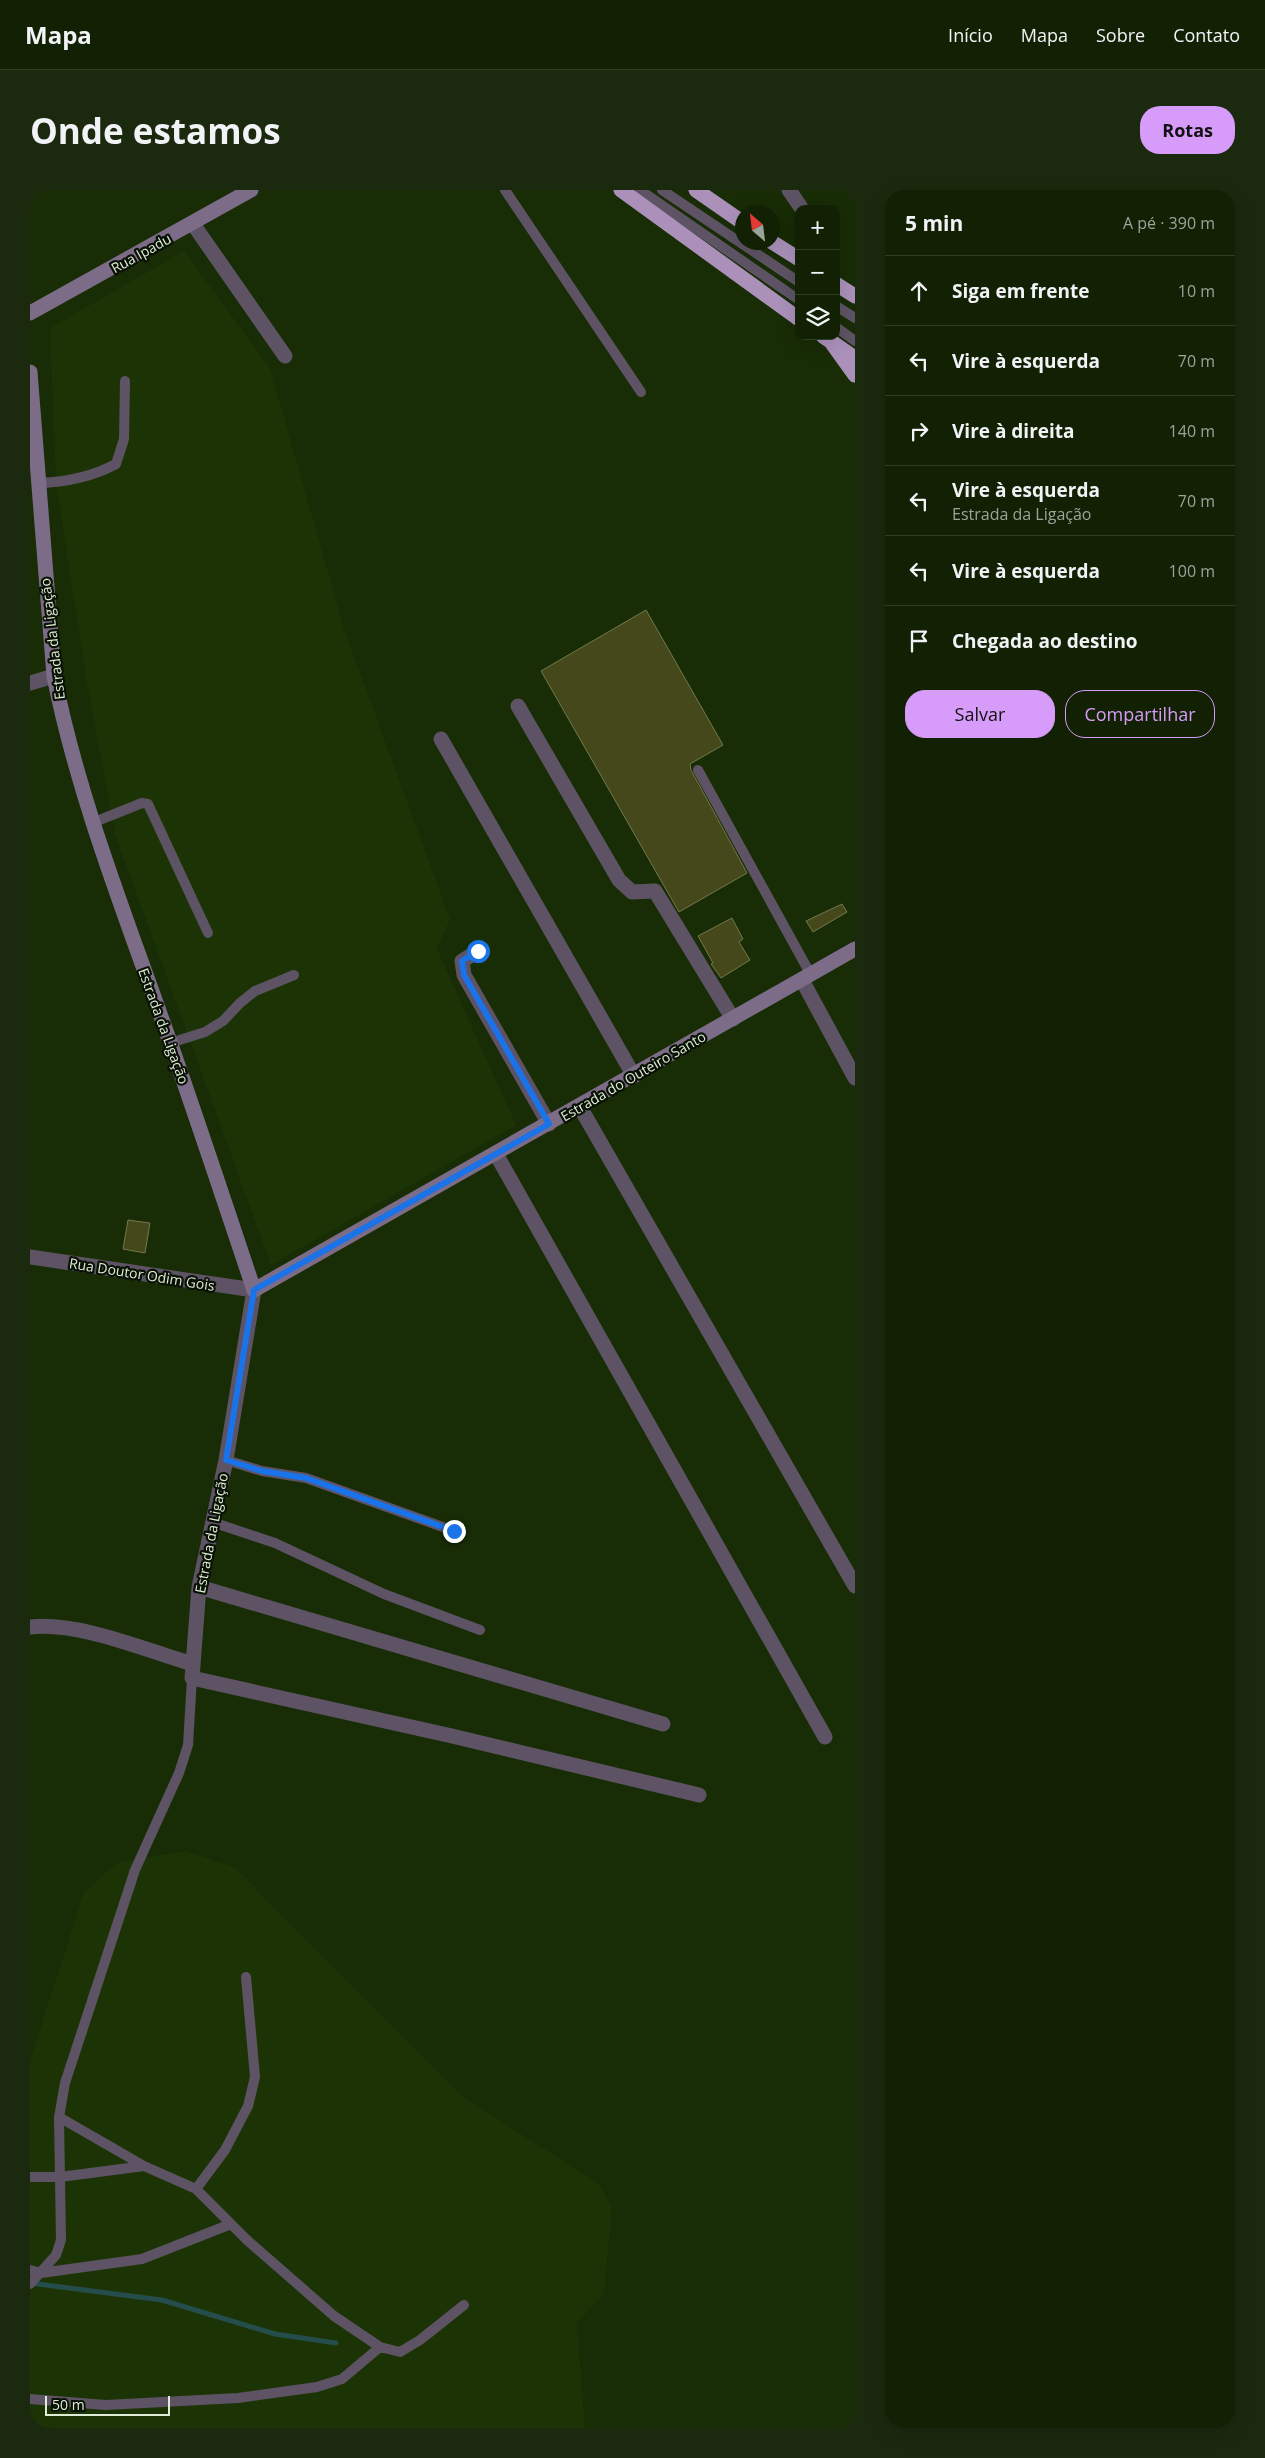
<!DOCTYPE html>
<html lang="pt">
<meta charset="utf-8">
<style>
body{margin:0;font-family:"Open Sans",sans-serif;background:#1b290e;color:#f1f3f6}
.controls{position:absolute;right:15px;top:15px;display:grid;overflow:hidden;border-radius:10px;box-shadow:0 5px 20px #0002}
.controls button{width:45px;height:45px;display:grid;place-items:center;padding:0;border:0;border-bottom:1px solid #313e26;background:#122104;color:#f1f3f6;font:25px sans-serif}
.compass{position:absolute;left:705px;top:15px;width:45px;height:45px;border-radius:50%;background:#122104;box-shadow:0 5px 20px #0002;rotate:332deg}
.scale{position:absolute;left:15px;bottom:12px;width:125px;box-sizing:border-box;padding-left:5px;border:2px solid #deebd5;border-top:0;font-size:14px;line-height:18px;white-space:nowrap;color:#deebd5;-webkit-text-stroke:4px #091104;paint-order:stroke}
.stop{position:absolute;width:15px;height:15px;margin:-11px;border:4px solid #1a73e8;border-radius:50%;background:#fff}
.stop.end{background:#1a73e8;border-color:#fff;box-shadow:0 1px 5px #0008}
.list{margin:0;padding:0;list-style:none}
h2{display:flex;justify-content:space-between;align-items:center;height:65px;margin:0;padding:0 20px;font-size:21px}
h2 small{font-size:16px;font-weight:400;color:#9ca39a}
.list li{display:grid;grid-template-columns:32px 1fr auto;gap:15px;align-items:center;box-sizing:border-box;height:70px;padding:0 20px;border-top:1px solid #313e26}
.list b{display:block;font-size:19px;white-space:nowrap}
.list p{margin:0;font-size:16px;white-space:nowrap;color:#9ca39a}
.list em{font-size:16px;font-style:normal;color:#9ca39a}
.actions{display:flex;gap:10px;padding:15px 20px}
.actions a{flex:1;padding:11px 0;border:1px solid #d79bf9;border-radius:20px;text-align:center;font-size:18px;color:#d79bf9}
.actions .main{background:#d79bf9;color:#111}
.icon{flex:none;width:28px;height:28px;fill:none;stroke:currentColor;stroke-width:2;stroke-linecap:round;stroke-linejoin:round}
.map{position:relative;flex:none;width:825px;height:2238px;overflow:hidden;border-radius:20px}
header{display:flex;align-items:center;gap:30px;box-sizing:border-box;height:70px;padding:0 25px;background:#122104;border-bottom:1px solid #313e26}
header strong{font-size:24px}
nav{display:flex;gap:28px;margin-inline-start:auto;font-size:18px}
.intro{display:flex;align-items:center;justify-content:space-between;box-sizing:border-box;height:120px;padding:0 30px}
h1{margin:0;font-size:35px}
.button{padding:12px 22px;border-radius:20px;background:#d79bf9;color:#111;font-size:18px;font-weight:700}
main{display:flex;gap:30px;padding:0 30px}
aside{flex:1;background:#122104;border-radius:20px;box-shadow:0 5px 20px #0002}
.map>svg:first-child{display:block}
</style>
<header>
<strong>Mapa</strong>
<nav><a>Início</a><a>Mapa</a><a>Sobre</a><a>Contato</a></nav>
</header>
<div class="intro"><h1>Onde estamos</h1><a class="button">Rotas</a></div>
<main>
<div class="map">
<svg width="825" height="2238" viewBox="0 0 825 2238">
<rect width="100%" height="100%" fill="#182c06"/>
<path fill="#1c3405" d="M154,61L240,178L314,439L420,729L407,759L486,935L241,1075L85,644L57,493L26,293L20,138Z
M155,1661L204,1677L433,1907L569,1994L582,2017L574,2103L547,2133L555,2238H0V1871L54,1702L87,1673Z"/>
<g fill="none" stroke-linecap="round" stroke-linejoin="round">
<path stroke="#254d4c" stroke-width="5" d="M0,2093L132,2110L245,2144L306,2153"/>
</g>
<path fill="#45481b" stroke="#74784a" d="M616,420L693,555L660,574L661,580L717,683L649,722L511,481Z
M812,714L817,722L783,742L776,731Z
M702,728L713,749L709,752L720,770L691,788L681,774L683,773L668,746Z
M98,1030L120,1033L115,1063L93,1059Z"/>
<g fill="none" stroke-linecap="round" stroke-linejoin="round">
<path stroke="#5d5364" stroke-width="10" d="M475,0L611,202
M610,0L769,110
M632,0L769,92
M806,116L825,128
M806,137L825,151
M9,293C36,292 62,287 86,274L94,249L95,191
M668,580L781,785
M62,633L112,613L118,614L178,743
M140,853L175,842L193,831L210,813L225,801L264,785
M196,1270L232,1281L276,1288L424,1341
M182,1332L245,1353L354,1404L450,1440
M29,1927L114,1976L166,1999L217,2050L304,2126L350,2157L370,2162L390,2150L434,2115
M0,1987H30L114,1976
M166,1999L195,1960L218,1916L225,1887L216,1787
M0,2080L11,2083L112,2069L201,2034
M0,2094L26,2065L31,2050L29,1927L35,1893L105,1680L149,1583L158,1555L162,1488
M0,2209L76,2215L208,2208L287,2197L312,2189L350,2157"/>
<path stroke="#5d5364" stroke-width="15" d="M759,0L770,16
M163,34L255,166
M0,493L24,486
M488,516L589,690L602,702L625,701L703,829
M411,549L604,886
M448,761L432,771L434,785L519,934
M772,790L825,888
M550,917L825,1396
M466,964L795,1547
M0,1067L224,1100L196,1270L169,1397L162,1488L422,1546L669,1605
M169,1397L633,1534
M0,1437C48,1431 117,1461 163,1474"/>
<path stroke="#7d6c87" stroke-width="15" d="M0,123L221,0
M0,182L24,486C46,596 86,701 124,807C159,904 191,1002 224,1100L825,759"/>
<path stroke="#ab91ba" stroke-width="15" d="M591,0L769,129
M666,0L712,32
M742,52L769,69
M806,94L825,106
M793,146L825,168
M802,153L825,185"/>
</g>
<g fill="none" stroke-linecap="round" stroke-linejoin="round">
<path stroke="#1a73e8" stroke-width="6" d="M424,1341L276,1288L232,1281L196,1270L224,1100L519,934L434,785L432,771L448,761"/>
</g>
<g text-anchor="middle" dominant-baseline="central" stroke-width="4.5" stroke-linejoin="round" paint-order="stroke">
<g font-size="14" fill="#deebd5" stroke="#091104">
<text transform="translate(111 63) rotate(-29)">Rua Ipadu</text>
<text transform="translate(22 449) rotate(-97)">Estrada da Ligação</text>
<text transform="translate(134 836) rotate(70)">Estrada da Ligação</text>
<text transform="translate(603 886) rotate(-30)">Estrada do Outeiro Santo</text>
<text transform="translate(112 1084) rotate(9)">Rua Doutor Odim Gois</text>
<text transform="translate(181 1343) rotate(-79)">Estrada da Ligação</text>
</g>
</g>
</svg>
<div class="controls">
<button>+</button>
<button>−</button>
<button><svg class="icon" aria-label="layers" viewBox="0 0 24 24"><path d="M12 4l9 5-9 5-9-5zM3 14l9 5 9-5"/></svg></button>
</div>
<svg class="compass" viewBox="-18 -18 36 36"><path d="M0-13l5 13h-10z" fill="#e53935"/><path d="M0 13l5-13h-10z" fill="#9ca39a"/></svg>
<div class="scale">50 m</div>
<div class="stop" style="left:448px;top:761px"></div>
<div class="stop end" style="left:424px;top:1341px"></div>
</div>
<aside>
<h2>5 min<small>A pé · 390 m</small></h2>
<ul class="list">
<li><svg class="icon" aria-label="ahead" viewBox="0 0 24 24"><path d="M12 20V5M6 11l6-6 6 6"/></svg><div><b>Siga em frente</b></div><em>10 m</em></li>
<li><svg class="icon" aria-label="left" viewBox="0 0 24 24"><path d="M17 20v-9H6M10 6l-5 5 5 5"/></svg><div><b>Vire à esquerda</b></div><em>70 m</em></li>
<li><svg class="icon" aria-label="right" viewBox="0 0 24 24"><path d="M7 20v-9h11M14 6l5 5-5 5"/></svg><div><b>Vire à direita</b></div><em>140 m</em></li>
<li><svg class="icon" aria-label="left" viewBox="0 0 24 24"><path d="M17 20v-9H6M10 6l-5 5 5 5"/></svg><div><b>Vire à esquerda</b><p>Estrada da Ligação</p></div><em>70 m</em></li>
<li><svg class="icon" aria-label="left" viewBox="0 0 24 24"><path d="M17 20v-9H6M10 6l-5 5 5 5"/></svg><div><b>Vire à esquerda</b></div><em>100 m</em></li>
<li><svg class="icon" aria-label="arrive" viewBox="0 0 24 24"><path d="M6 21V4h12l-3 4 3 4H6"/></svg><div><b>Chegada ao destino</b></div></li>
</ul>
<div class="actions"><a class="main">Salvar</a><a>Compartilhar</a></div>
</aside>
</main>
